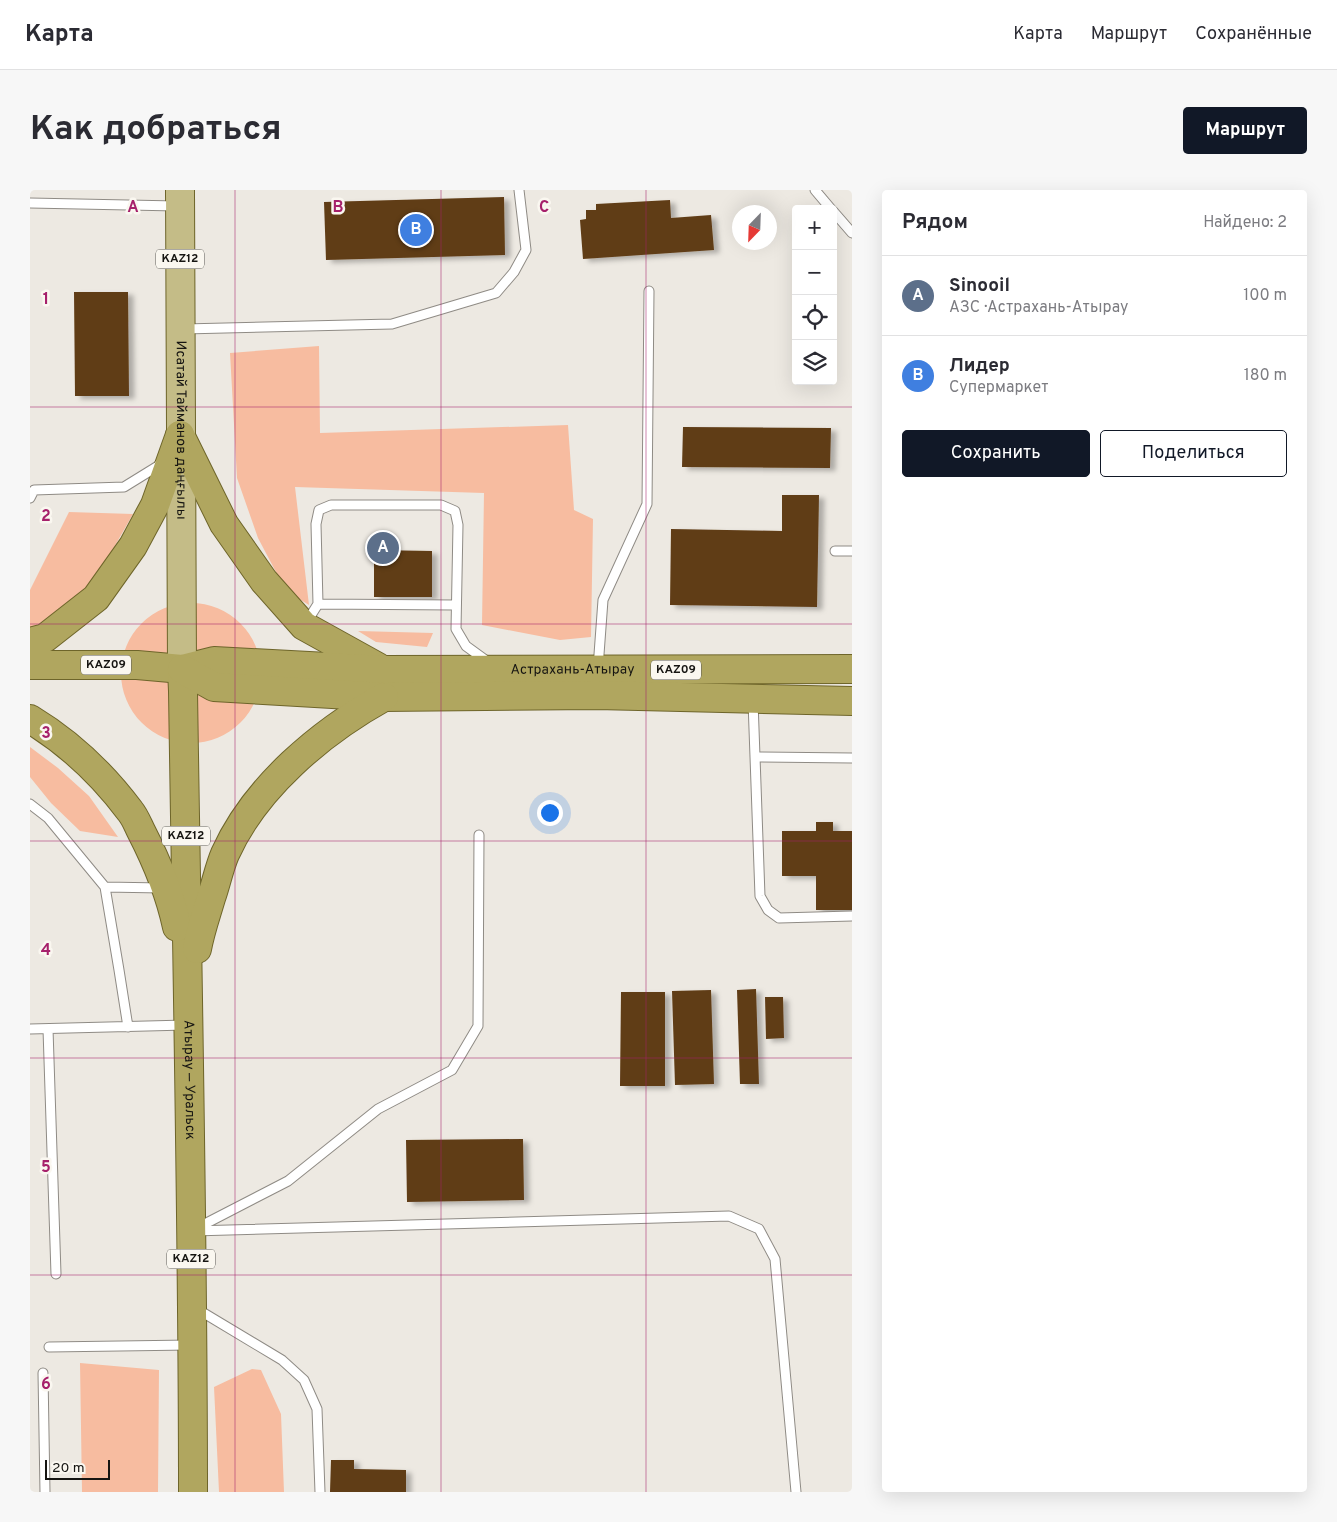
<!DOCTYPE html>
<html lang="ru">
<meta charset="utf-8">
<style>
body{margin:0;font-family:Overpass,sans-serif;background:#f7f7f7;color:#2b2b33}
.controls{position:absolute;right:15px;top:15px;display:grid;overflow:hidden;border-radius:5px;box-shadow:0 5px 20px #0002}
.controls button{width:45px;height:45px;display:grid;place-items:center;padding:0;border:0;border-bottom:1px solid #e1e1e2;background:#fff;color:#2b2b33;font:25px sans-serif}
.compass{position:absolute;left:702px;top:15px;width:45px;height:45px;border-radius:50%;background:#fff;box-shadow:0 5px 20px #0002;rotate:203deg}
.scale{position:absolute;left:15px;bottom:12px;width:65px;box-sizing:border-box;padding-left:5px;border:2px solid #161512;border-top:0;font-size:14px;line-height:18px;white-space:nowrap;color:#161512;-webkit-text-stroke:4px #faf7f0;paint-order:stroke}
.you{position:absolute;left:519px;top:622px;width:18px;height:18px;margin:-12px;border:4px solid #fff;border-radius:50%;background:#1a73e8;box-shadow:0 0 0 8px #1a73e833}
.badge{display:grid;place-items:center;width:32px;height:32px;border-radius:50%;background:#111827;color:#fff;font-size:16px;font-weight:700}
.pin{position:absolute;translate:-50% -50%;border:2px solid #fff;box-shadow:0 1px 5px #0006}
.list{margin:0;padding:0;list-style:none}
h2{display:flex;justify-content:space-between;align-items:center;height:65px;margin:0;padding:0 20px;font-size:21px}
h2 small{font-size:16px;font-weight:400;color:#7c7c81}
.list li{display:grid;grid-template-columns:32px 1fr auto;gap:15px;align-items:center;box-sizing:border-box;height:80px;padding:0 20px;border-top:1px solid #e1e1e2}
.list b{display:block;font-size:19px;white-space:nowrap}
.list p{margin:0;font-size:16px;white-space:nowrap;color:#7c7c81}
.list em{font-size:16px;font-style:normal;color:#7c7c81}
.actions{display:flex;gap:10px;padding:15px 20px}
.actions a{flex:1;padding:11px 0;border:1px solid #111827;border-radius:5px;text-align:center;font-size:18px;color:#111827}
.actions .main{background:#111827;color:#fff}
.icon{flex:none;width:28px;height:28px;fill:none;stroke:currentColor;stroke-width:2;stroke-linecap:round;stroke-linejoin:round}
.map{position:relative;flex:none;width:822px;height:1302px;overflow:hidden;border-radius:5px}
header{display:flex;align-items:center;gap:30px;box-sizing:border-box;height:70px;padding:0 25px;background:#fff;border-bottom:1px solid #e1e1e2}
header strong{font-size:24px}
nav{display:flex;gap:28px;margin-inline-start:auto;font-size:18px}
.intro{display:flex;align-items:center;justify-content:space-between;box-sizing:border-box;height:120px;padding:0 30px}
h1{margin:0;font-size:35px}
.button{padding:12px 22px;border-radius:5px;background:#111827;color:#fff;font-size:18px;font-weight:700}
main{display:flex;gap:30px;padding:0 30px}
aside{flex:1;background:#fff;border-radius:5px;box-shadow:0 5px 20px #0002}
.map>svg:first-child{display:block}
</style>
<header>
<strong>Карта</strong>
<nav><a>Карта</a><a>Маршрут</a><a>Сохранённые</a></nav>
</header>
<div class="intro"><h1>Как добраться</h1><a class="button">Маршрут</a></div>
<main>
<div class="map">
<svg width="822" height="1302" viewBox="0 0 822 1302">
<defs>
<filter id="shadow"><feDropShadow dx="5.5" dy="3" stdDeviation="2.5" flood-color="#0004"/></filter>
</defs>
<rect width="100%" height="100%" fill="#ede9e2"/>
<path fill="#f7bca0" d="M289,156L290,243L538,235L544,320L563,329L561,447L530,450L452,435L454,303L265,297L279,415L256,401L228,348L207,288L200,163Z
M39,322L103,324L66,389L33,417L0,440V400Z
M91 483a70 70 0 1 1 140 0a70 70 0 1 1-140 0Z
M328,441L403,443L397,457L346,452Z
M0,557L28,578L59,606L88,647L50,641L21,613L0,587Z
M50,1173L129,1180L128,1302H52Z
M222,1179L231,1180L251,1224L254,1302H189L184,1197Z"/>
<path fill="#603c15" filter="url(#shadow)" d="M474,7L475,65L296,70L294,12Z
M640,10L641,28L681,25L684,60L553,69L550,30L556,29V20H566V14Z
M44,102H98L99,206H45Z
M653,237L801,238L800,278L652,277Z
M752,305H789L787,417L640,415L641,339L752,341Z
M344,360L402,361V407H344Z
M786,632H803V641H822V720H786V686H752V641H786Z
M726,799L729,894H710L707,800Z
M681,800L684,894L645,895L642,801Z
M591,802H635V896H590Z
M735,807H753L754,848L736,849Z
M493,949L494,1010L377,1012L376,950Z
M301,1270H324V1279L376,1280V1302H300Z"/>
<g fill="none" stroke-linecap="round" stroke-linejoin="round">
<g stroke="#8f8b85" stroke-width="11">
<path id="service" d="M785,0L801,19
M0,13L147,16
M803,21L822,43
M154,139L362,134L466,103L484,82L496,60L489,0
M0,308L4,300L94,297L128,276L131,272
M805,361H822
M288,414L425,415
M276,433L288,414L286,334L289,320L301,315H411L425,321L428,335L426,439L436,456L458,472
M568,478L573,410L617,314L619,101
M723,511L730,706L738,720L749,728L822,726
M726,567L822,568
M0,614L18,628L75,697L89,780L98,837
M75,697L132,698
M0,839L156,835
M18,839L26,1084
M165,1039L258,991L348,919L422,880L448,836L449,645
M163,1041L699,1026L729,1039L745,1069L766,1302
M167,1119L252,1170L274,1190L287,1219L290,1302
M19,1157L160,1155
M13,1183L15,1302"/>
</g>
<g stroke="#6e652a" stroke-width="30">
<g id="primary">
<path id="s1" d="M150,0L152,479"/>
</g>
</g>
<g stroke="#6e652a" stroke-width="30">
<g id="trunk">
<path d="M150,245L194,334L234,391L274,436L348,477"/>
<path d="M0,452L15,448L66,408L103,356L125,315L150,245"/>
<path id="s2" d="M0,475H107L152,479L184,471L353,480L822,479"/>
<path id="s3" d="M152,479L153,501C157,768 163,1035 163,1302"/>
<path d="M152,479L184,497L354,507L567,505L822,511"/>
<path d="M0,529C38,552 73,585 100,621C105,627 108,635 111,641C127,672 140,704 147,737"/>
<path d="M167,759C170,742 176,725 181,708C186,694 189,678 195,664C225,597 291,542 354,507"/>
</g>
</g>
<use href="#service" stroke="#fff" stroke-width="9"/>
<use href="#primary" stroke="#c4bc87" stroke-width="28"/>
<use href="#trunk" stroke="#b0a65f" stroke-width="28"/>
</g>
<path fill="none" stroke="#a6206b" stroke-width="1" stroke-opacity="0.55" d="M205,0V1302M411,0V1302M616,0V1302M0,217H822M0,434H822M0,651H822M0,868H822M0,1085H822"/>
<g text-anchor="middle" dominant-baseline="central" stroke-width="5" stroke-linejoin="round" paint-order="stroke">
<g fill="#faf7f0" stroke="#5a5955" stroke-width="1">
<rect x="126" y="59.5" width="48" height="19" rx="4"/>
<rect x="51" y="465.5" width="50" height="19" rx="4"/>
<rect x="621" y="470.5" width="50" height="19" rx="4"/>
<rect x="132" y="636.5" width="48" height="19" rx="4"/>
<rect x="137" y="1059.5" width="48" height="19" rx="4"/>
</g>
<g font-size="12" font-weight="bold" fill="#161512">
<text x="150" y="69">KAZ12</text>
<text x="76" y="475">KAZ09</text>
<text x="646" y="480">KAZ09</text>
<text x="156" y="646">KAZ12</text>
<text x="161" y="1069">KAZ12</text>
</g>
<g font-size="14" fill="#161512" stroke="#faf7f0">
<text stroke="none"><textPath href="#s1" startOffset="240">Исатай Тайманов даңғылы</textPath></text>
<text stroke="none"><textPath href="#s2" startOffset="544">Астрахань-Атырау</textPath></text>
<text stroke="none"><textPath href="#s3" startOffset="411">Атырау — Уральск</textPath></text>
</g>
</g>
<g font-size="16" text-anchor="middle" font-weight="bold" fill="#a6206b" stroke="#faf7f0" stroke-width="5" stroke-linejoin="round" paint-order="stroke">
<text x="103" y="22">A</text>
<text x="308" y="22">B</text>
<text x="514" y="22">C</text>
<text x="16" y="114">1</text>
<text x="16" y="331">2</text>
<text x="16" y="548">3</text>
<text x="16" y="765">4</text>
<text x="16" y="982">5</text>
<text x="16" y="1199">6</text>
</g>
</svg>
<div class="controls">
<button>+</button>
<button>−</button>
<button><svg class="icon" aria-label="locate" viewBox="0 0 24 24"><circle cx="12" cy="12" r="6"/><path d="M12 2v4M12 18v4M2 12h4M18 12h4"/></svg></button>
<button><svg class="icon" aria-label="layers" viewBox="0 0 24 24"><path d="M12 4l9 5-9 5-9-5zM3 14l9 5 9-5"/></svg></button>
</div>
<svg class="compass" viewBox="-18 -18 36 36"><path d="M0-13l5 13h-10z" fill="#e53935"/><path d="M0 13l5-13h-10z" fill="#7c7c81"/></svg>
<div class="scale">20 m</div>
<div class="you"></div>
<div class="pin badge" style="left:353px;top:358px;background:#5c6f8a">A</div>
<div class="pin badge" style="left:386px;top:40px;background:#3f7fe0">B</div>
</div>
<aside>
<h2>Рядом<small>Найдено: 2</small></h2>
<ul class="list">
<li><span class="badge" style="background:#5c6f8a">A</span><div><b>Sinooil</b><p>АЗС · Астрахань-Атырау</p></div><em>100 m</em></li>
<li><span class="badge" style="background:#3f7fe0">B</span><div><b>Лидер</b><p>Супермаркет</p></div><em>180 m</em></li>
</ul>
<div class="actions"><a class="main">Сохранить</a><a>Поделиться</a></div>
</aside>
</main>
